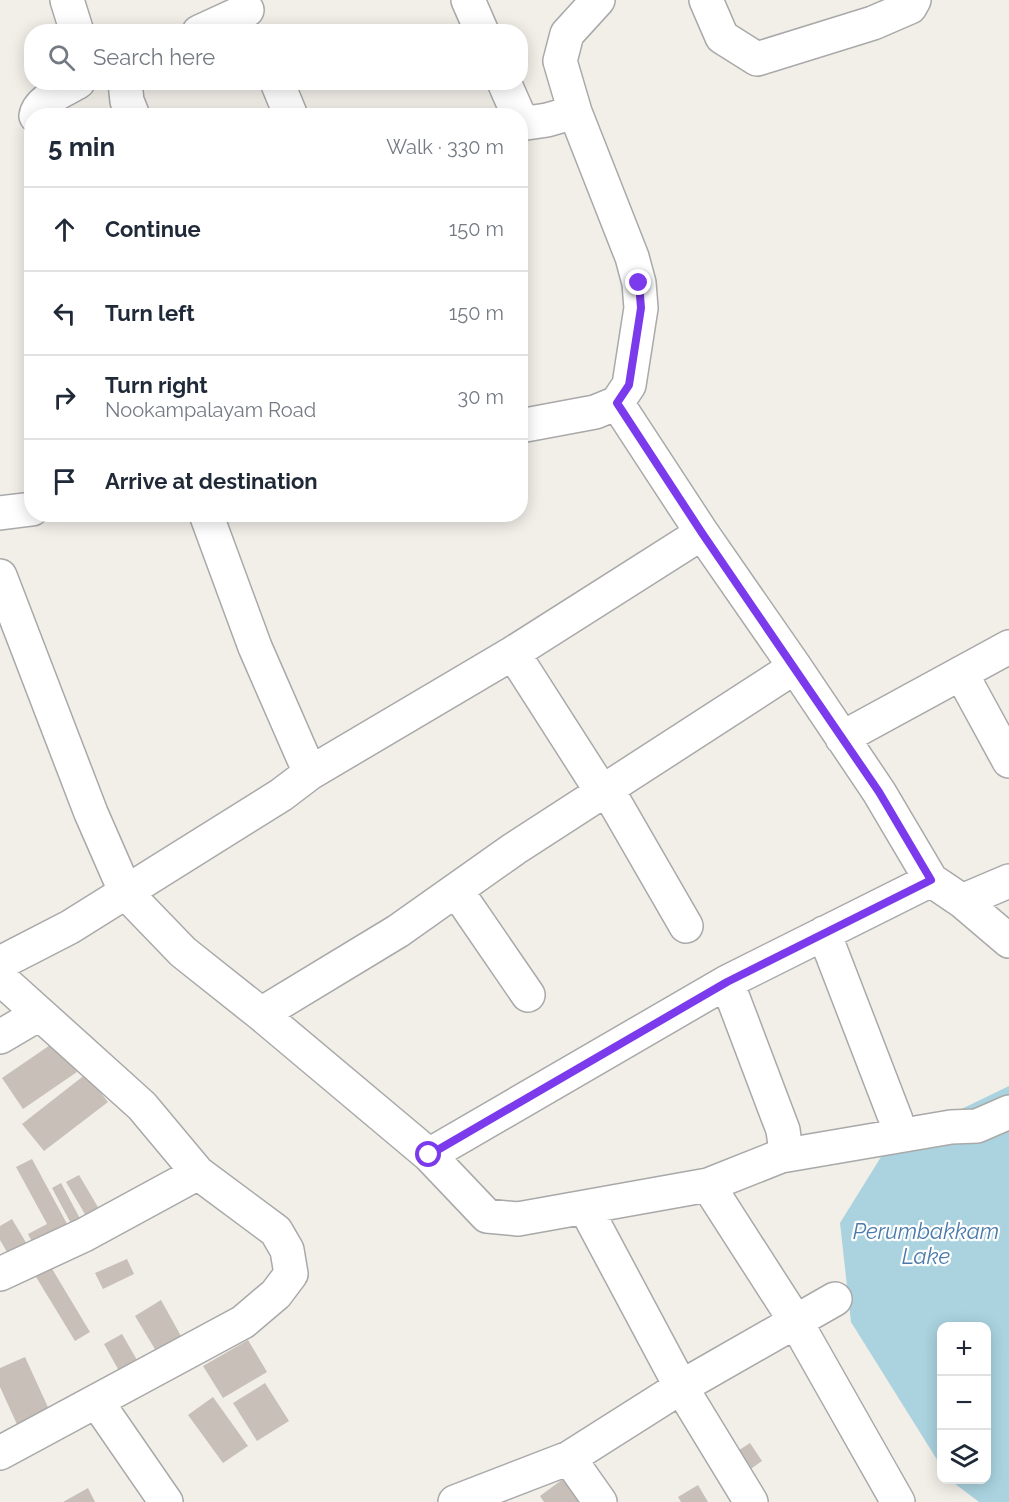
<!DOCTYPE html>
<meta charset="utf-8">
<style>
body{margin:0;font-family:Raleway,sans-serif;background:#f2f2f3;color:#1f2937}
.controls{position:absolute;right:18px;bottom:18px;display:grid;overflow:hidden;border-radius:12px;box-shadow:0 3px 15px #0003}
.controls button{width:54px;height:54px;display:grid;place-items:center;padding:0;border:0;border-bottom:2px solid #e0e1e3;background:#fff;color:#1f2937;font:30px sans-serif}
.stop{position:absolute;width:18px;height:18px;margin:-14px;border:4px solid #7c3aed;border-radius:50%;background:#fff}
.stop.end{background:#7c3aed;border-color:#fff;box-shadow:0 2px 6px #0008}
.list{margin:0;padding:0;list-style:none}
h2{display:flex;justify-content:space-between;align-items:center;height:78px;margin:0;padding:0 24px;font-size:26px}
h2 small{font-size:20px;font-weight:400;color:#747a83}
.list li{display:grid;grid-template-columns:39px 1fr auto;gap:18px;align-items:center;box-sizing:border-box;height:84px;padding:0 24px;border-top:2px solid #e0e1e3}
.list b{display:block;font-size:22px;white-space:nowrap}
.list p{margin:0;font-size:20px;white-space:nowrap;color:#747a83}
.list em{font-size:20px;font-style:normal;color:#747a83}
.icon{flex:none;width:33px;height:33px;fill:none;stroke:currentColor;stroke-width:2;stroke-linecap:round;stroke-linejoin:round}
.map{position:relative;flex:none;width:1009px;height:1502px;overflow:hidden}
.search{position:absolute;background:#fff;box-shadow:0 3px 15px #0003;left:24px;top:24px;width:504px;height:66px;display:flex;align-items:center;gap:15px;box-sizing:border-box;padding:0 21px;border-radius:24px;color:#747a83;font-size:22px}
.panel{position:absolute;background:#fff;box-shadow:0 3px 15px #0003;left:24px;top:108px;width:504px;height:414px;border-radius:24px}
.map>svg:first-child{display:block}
</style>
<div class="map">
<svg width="1009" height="1502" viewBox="0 0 1009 1502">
<rect width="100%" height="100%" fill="#f2efe9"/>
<path fill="#aad3df" d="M1009,1086V1502H979L950,1480H986V1326H942L941,1466L851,1322L840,1223L889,1144Z"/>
<path fill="#c7bfb8" d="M56,1041L77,1072L23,1109L2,1078Z
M86,1074L108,1102L44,1151L22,1124Z
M32,1159L72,1233L37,1252L28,1234L47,1224L16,1167Z
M79,1175L102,1214L89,1221L66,1182Z
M61,1183L84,1226L75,1231L52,1188Z
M12,1219L31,1251L13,1262L0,1240V1226Z
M127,1259L134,1274L103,1289L95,1273Z
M48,1262L90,1332L75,1341L33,1272Z
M161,1300L181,1336L156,1351L135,1316Z
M122,1334L141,1367L123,1378L104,1344Z
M248,1340L267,1372L223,1398L203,1366Z
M25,1357L52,1416L20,1431L0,1387V1368Z
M265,1383L289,1421L257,1441L233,1403Z
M213,1397L248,1446L223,1463L188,1415Z
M750,1443L762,1461L745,1473L733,1454Z
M567,1476L586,1502H544L540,1496Z
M698,1485L708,1502H681L678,1497Z
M88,1488L95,1502H63Z"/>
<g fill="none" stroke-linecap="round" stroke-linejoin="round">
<g stroke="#a9a9a9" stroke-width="36">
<path id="minor" d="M67,0L77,32
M468,0L482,32
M706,0L722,37L757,59L873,23L910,7L914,0
M199,32L247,10
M125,82L127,101L133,116
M277,82L291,116
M504,82L519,116
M36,116C38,100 65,90 78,82
M520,124L547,120L575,112
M617,403L702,533
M520,426L595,412L617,403L629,385L641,308L639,283L632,257L575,112L560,61L567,34L598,0
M0,513L32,509
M206,514L255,647L310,773
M0,576L91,813L126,893L183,952L261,1014L429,1155L487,1216L518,1219L708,1185
M513,653L602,792
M795,667L879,792L931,880L962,901L1009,881
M961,673L1009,761
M842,738L1009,647
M607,789L686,926
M456,890L528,995
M962,901L1009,941
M824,933L896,1120
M0,963L70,927L281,795L310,773L513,653L702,533L795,667L514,849L398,931L261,1014
M0,978L142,1106L198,1173L276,1231L287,1250L291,1274L276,1294L243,1322L0,1453
M0,1037L39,1014
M429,1155L727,982
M781,1156L951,1127L977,1126L1009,1112
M585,1207L681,1387L751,1502
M0,1274L84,1235L198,1173
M97,1402L166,1502
M569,1458L600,1502
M455,1502L569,1458L681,1387L835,1299
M898,1502L796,1322L708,1185L781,1156L785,1145L783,1130L727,982L931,880"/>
</g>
<use href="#minor" stroke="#fff" stroke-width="33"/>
</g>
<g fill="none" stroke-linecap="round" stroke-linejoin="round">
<path stroke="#7c3aed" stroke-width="8" d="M429,1155L727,982L931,880L879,792L702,533L617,403L629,385L641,308L639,283"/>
</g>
<g text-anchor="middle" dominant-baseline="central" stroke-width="4.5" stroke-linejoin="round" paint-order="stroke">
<g font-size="22" font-style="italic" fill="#4a7aab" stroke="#fff">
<text x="926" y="1231">Perumbakkam<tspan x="926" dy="25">Lake</tspan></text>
</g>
</g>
</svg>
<div class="controls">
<button>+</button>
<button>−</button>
<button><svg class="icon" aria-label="layers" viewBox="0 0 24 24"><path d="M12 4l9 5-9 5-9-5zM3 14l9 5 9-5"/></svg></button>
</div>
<div class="stop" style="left:429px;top:1155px"></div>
<div class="stop end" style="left:639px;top:283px"></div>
<div class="search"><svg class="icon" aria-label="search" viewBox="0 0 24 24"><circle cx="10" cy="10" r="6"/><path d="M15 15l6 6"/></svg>Search here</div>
<section class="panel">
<h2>5 min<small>Walk · 330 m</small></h2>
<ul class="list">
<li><svg class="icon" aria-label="ahead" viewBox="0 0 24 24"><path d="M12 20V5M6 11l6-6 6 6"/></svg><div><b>Continue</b></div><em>150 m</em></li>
<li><svg class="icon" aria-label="left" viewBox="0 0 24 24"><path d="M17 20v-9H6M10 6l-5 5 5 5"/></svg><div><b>Turn left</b></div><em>150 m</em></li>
<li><svg class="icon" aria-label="right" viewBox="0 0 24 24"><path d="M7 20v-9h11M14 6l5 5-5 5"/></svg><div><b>Turn right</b><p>Nookampalayam Road</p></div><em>30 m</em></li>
<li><svg class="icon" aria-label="arrive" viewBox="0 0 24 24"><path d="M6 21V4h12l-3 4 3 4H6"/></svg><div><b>Arrive at destination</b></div></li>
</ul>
</section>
</div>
